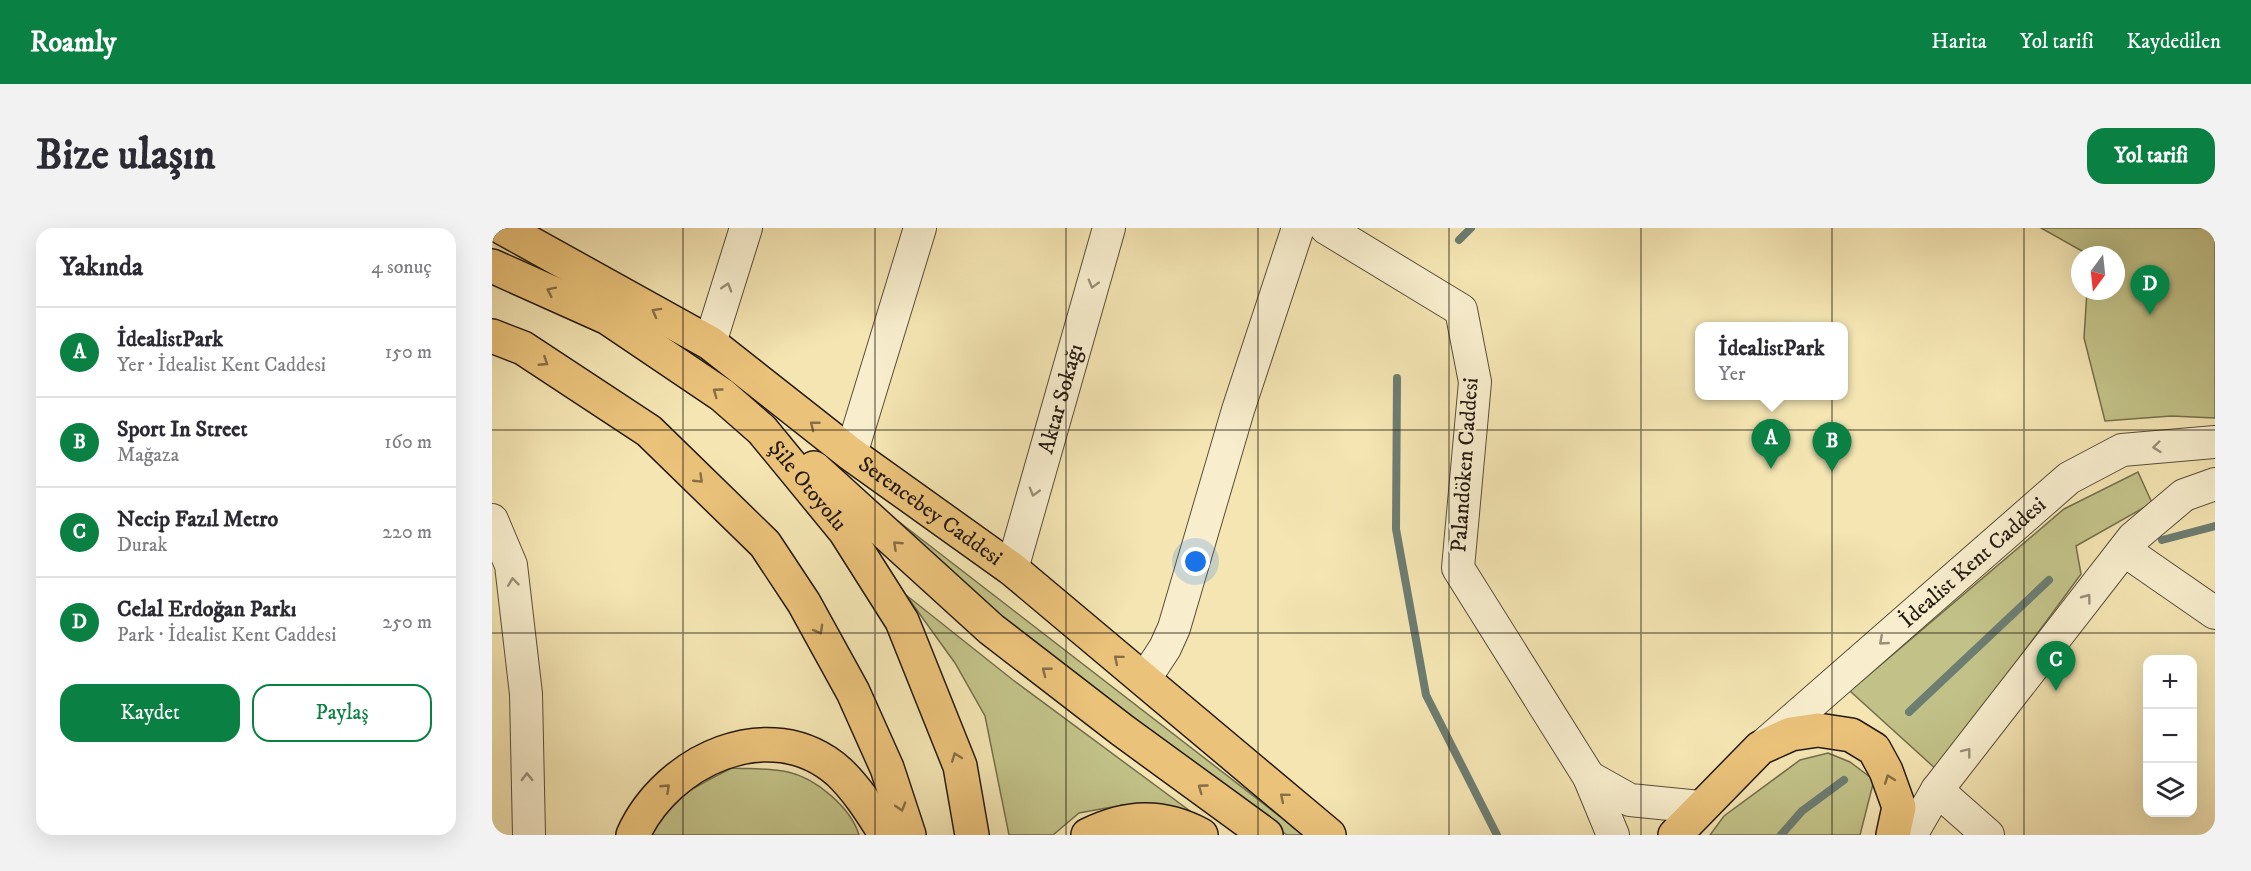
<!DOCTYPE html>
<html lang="tr">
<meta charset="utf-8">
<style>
body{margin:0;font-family:"IM FELL DW Pica",serif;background:#f2f2f3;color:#2b2b33}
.controls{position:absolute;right:18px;bottom:18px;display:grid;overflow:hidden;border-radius:12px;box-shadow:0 6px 24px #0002}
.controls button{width:54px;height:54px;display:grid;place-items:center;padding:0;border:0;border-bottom:2px solid #e1e1e2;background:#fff;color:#2b2b33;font:30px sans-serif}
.compass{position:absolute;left:1579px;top:18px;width:54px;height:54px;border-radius:50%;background:#fff;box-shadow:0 6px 24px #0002;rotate:195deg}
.you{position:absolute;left:704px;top:334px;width:21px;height:21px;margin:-15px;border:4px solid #fff;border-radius:50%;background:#1a73e8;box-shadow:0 0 0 9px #1a73e833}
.badge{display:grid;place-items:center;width:39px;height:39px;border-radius:50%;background:#0b8043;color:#fff;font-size:20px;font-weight:700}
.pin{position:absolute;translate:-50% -50px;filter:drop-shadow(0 2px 3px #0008)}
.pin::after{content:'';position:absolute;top:32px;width:21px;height:18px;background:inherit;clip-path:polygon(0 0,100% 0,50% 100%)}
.popup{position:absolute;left:1203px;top:94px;width:153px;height:78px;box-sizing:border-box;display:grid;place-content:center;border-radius:12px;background:#fff;filter:drop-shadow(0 2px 4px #0005);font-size:20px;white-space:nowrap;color:#7c7c81}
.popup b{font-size:22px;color:#2b2b33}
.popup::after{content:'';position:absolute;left:50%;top:100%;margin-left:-12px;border:12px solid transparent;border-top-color:#fff}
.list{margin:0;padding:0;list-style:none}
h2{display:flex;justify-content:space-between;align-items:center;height:78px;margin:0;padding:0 24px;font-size:26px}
h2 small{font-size:20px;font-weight:400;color:#7c7c81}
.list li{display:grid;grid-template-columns:39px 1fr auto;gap:18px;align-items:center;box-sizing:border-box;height:90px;padding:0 24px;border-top:2px solid #e1e1e2}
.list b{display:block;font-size:22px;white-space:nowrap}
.list p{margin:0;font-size:20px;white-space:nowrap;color:#7c7c81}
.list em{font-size:20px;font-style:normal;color:#7c7c81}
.actions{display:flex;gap:12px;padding:18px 24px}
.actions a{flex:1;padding:14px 0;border:2px solid #0b8043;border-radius:18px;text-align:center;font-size:21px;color:#0b8043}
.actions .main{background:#0b8043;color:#fff}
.icon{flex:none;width:33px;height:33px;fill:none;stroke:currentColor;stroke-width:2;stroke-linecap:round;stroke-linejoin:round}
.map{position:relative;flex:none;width:1723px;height:607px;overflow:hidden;border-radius:18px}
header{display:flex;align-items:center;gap:36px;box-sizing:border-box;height:84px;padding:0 30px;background:#0b8043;color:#fff}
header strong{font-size:28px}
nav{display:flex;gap:33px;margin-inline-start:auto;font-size:21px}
.intro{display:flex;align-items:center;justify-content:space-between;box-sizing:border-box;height:144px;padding:0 36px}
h1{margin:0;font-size:42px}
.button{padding:15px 27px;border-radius:18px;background:#0b8043;color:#fff;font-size:21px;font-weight:700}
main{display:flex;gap:36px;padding:0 36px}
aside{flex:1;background:#fff;border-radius:18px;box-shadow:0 6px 24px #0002}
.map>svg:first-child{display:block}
</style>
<header>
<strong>Roamly</strong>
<nav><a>Harita</a><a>Yol tarifi</a><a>Kaydedilen</a></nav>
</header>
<div class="intro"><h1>Bize ulaşın</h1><a class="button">Yol tarifi</a></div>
<main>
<aside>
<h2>Yakında<small>4 sonuç</small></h2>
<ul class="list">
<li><span class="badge">A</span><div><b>İdealistPark</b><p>Yer · İdealist Kent Caddesi</p></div><em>150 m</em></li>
<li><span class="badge">B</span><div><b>Sport In Street</b><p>Mağaza</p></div><em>160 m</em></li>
<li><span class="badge">C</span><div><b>Necip Fazıl Metro</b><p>Durak</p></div><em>220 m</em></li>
<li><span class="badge">D</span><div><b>Celal Erdoğan Parkı</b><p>Park · İdealist Kent Caddesi</p></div><em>250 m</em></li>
</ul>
<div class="actions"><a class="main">Kaydet</a><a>Paylaş</a></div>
</aside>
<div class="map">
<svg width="1723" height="607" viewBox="0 0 1723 607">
<rect width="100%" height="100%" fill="#f4e5b3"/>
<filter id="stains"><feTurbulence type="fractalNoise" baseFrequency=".00333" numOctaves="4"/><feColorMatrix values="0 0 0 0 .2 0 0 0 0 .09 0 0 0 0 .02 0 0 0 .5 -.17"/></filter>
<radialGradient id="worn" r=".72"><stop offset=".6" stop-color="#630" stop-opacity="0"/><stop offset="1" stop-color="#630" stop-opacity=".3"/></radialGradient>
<path fill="#c2c288" stroke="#736e4c" stroke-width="1.5" d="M1549,0H1723V190L1679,188L1613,193L1592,110L1595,63H1624V27H1597Z
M1646,244L1660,275L1584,318L1589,346L1445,542L1358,463L1572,281Z
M389,280L812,607H795L528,415Z
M414,367L521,452L698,583L631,577L587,585L561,607H517L493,488L463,435Z
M1336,525L1358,534L1382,552L1368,607H1218L1232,588L1308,532Z
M240,540C258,541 279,540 296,544C324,550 359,580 367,607H155C169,574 210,555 240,540Z"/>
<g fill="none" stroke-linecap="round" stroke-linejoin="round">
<path stroke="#6c7d72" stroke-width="8" d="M967,12L979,0
M905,150L904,301L934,467L1005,607
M1670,312L1723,298
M1417,484L1557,352
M1289,607L1310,583L1352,552"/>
<g stroke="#584e3a" stroke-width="34">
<g id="minor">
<path d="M834,0L969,82L983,154L966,340L1097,549L1121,607"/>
<path d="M218,115L254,0"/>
<path d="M359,226L428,0"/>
<path d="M0,292L19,337L34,466L37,607"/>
<path d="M1632,322L1723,385"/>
<path id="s1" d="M520,341L617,0"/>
<path d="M652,452L673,420L682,400L746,182L806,0"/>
<path id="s2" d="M1273,516L1577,250L1630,222L1723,214"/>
<path d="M1097,549L1138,572L1208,579"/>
<path d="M1445,562L1496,607"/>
<path d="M1419,607L1445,562L1641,310L1692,267L1723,256"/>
</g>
</g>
<g stroke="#241b11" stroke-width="36">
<g id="major">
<path id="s3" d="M11,0L218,115L359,226L520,341L837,607"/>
<path d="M1183,607L1268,520L1299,506L1326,502L1359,507L1382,521L1394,543L1407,579L1401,607"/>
</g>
</g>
<g stroke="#241b11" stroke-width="36">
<g id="highway">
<path id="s4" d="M0,38L116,90L230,167L270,202L353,303L410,393L468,538L480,607"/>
<path d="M0,108L31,120L157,203L273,316L312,375L361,464L395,540L417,607"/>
<path d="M322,240L499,401L630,502L774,607"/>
<path d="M141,607C174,533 278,483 347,544C366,562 380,585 394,607"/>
<path d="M596,607C635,588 670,586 709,607"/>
</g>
</g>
<use href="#minor" stroke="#f8eece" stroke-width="32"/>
<use href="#major" stroke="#eac27a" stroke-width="33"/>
<use href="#highway" stroke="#eac27a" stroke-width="33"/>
</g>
<defs><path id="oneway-chevron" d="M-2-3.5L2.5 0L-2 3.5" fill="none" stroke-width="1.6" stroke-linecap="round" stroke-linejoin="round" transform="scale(1.5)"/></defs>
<g stroke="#998f79">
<use href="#oneway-chevron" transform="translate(601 56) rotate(106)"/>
<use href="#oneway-chevron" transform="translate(235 59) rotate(-73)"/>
<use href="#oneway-chevron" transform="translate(1665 219) rotate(174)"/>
<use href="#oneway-chevron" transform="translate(542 264) rotate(106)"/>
<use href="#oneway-chevron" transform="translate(21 354) rotate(-97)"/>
<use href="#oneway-chevron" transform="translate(1595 370) rotate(-53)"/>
<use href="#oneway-chevron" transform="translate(1391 413) rotate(139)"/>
<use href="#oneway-chevron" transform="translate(1475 524) rotate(-52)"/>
<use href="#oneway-chevron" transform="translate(35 549) rotate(-91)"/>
</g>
<g stroke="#876e46">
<use href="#oneway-chevron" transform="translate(59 63) rotate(-154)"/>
<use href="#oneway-chevron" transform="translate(164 84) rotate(-151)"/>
<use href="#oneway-chevron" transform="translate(52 134) rotate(33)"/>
<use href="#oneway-chevron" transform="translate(225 164) rotate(-144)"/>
<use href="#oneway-chevron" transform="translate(322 197) rotate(-142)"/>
<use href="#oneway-chevron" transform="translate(207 251) rotate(44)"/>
<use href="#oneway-chevron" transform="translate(405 317) rotate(-137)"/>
<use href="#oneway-chevron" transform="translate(327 402) rotate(61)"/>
<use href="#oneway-chevron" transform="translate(626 431) rotate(-140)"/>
<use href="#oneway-chevron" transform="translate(554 443) rotate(-142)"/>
<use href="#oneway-chevron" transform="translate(464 529) rotate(-111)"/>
<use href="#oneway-chevron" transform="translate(1397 551) rotate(-110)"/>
<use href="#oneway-chevron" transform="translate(174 560) rotate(-43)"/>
<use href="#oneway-chevron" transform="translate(710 560) rotate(-144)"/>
<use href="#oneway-chevron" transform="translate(792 569) rotate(-140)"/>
<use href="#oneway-chevron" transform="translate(409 579) rotate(73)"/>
</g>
<path fill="none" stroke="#241b11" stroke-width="1.5" stroke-opacity="0.55" d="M191,0V607M383,0V607M574,0V607M766,0V607M957,0V607M1149,0V607M1340,0V607M1532,0V607M0,202H1723M0,405H1723"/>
<g text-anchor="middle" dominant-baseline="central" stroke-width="4.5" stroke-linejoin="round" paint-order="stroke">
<g font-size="22" fill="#241b11" stroke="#f8eece">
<text stroke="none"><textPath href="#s1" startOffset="177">Aktar Sokağı</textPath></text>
<text transform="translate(973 237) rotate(-86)">Palandöken Caddesi</text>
<text stroke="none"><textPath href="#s4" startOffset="390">Şile Otoyolu</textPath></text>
<text stroke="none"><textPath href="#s3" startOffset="514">Serencebey Caddesi</textPath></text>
<text stroke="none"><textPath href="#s2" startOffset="276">İdealist Kent Caddesi</textPath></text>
</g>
</g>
<rect width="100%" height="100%" filter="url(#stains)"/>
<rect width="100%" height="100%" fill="url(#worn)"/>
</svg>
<div class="controls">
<button>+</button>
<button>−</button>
<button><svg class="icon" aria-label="layers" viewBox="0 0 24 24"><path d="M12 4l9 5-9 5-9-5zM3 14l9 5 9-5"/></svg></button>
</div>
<svg class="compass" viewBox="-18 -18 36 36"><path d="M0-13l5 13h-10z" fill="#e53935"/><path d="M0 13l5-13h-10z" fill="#7c7c81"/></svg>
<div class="you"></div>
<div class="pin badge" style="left:1279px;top:241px">A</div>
<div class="popup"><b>İdealistPark</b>Yer</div>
<div class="pin badge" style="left:1340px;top:244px">B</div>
<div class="pin badge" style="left:1564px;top:463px">C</div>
<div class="pin badge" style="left:1658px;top:87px">D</div>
</div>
</main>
